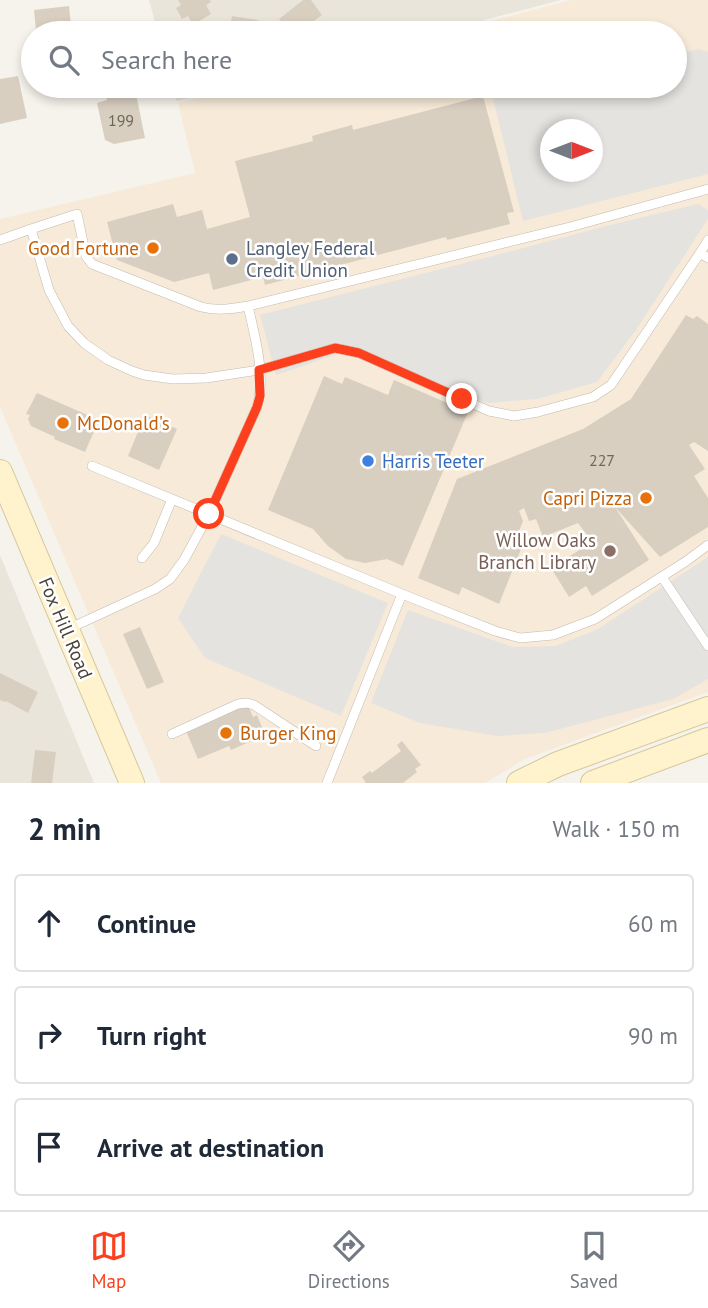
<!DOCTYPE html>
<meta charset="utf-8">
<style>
body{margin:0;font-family:"PT Sans",sans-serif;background:#f2f2f3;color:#1f2937}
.compass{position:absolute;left:540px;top:119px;width:63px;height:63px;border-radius:50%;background:#fff;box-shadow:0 4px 10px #0003;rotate:90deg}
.stop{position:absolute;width:21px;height:21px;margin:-16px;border:5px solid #fc3f1d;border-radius:50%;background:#fff}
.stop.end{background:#fc3f1d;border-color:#fff;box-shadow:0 2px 7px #0008}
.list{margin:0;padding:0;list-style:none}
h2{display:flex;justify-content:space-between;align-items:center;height:91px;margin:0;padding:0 28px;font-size:30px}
h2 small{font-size:23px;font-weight:400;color:#747a83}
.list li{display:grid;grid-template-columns:46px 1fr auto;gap:21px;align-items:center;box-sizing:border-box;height:98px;margin:0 14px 14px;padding:0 14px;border:2px solid #e0e1e3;border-radius:7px}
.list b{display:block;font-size:26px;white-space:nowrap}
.list em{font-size:23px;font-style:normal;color:#747a83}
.icon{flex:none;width:38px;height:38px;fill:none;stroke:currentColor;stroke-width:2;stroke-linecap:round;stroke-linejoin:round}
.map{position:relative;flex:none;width:708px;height:783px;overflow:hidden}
.search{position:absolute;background:#fff;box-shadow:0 4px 10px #0003;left:21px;right:21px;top:21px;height:77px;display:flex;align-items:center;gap:18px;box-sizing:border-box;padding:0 24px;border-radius:38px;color:#747a83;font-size:26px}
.sheet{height:427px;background:#fff}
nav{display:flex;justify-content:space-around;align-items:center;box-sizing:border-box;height:98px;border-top:2px solid #e0e1e3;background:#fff;font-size:19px;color:#747a83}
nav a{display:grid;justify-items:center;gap:4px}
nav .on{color:#fc3f1d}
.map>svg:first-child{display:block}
</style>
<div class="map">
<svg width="708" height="783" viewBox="0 0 708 783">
<rect width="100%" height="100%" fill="#f6f3ec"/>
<path fill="#eae5da" d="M149,0H561L435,33H158Z
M172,86H235L177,101Z
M0,555L94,783H0Z"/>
<path fill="#f7ead8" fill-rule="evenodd" d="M571,0H708V692L525,759L485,783H161L0,407V219L195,173L178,103L245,86H675V33H445ZM550,130H592V172H550Z"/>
<path fill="#e5e3e0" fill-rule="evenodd" d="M699,49L708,52V174L523,221L493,98L544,86H675V54ZM550,130H592V172H550Z
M698,204L708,210V219L636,330L597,382L537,399L488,403L341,353L276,375L260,315L508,252L606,226Z
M221,534L388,603L341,716L205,658L178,618Z
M708,557V679L673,699L545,733L498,736L420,723L371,703L408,610L513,647L556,646L598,629Z"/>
<path fill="#d8cfc1" d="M178,0H210L211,2L206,5L211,14L193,25L188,16L182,19L176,8L181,5Z
M303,0H311L322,15L298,33H290L279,19Z
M69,6L71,27L36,31L34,10Z
M232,16L258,20L257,25L268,26L267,33H229Z
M18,76L27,118L0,124V79Z
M104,86H116L118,98L136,94L145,138L114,144L105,140L97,103L107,100Z
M483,96L514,212L507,213L510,224L447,240L446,237L265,285L263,277L213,290L209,273L174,282L117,260L107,222L173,204L177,217L202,210L207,229L250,217L235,161L313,141L312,136L352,125L353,130Z
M686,315L693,319L697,316L708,324V451L694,442L689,445L705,469L694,476L708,498V527L660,557L615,507L649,560L592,596L586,586L569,597L551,568L592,542L578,523L543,537L536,519L529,521L524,508L519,511L523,521L519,531L527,534L499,604L462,587L459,595L418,578L457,479L583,429L631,399Z
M324,376L342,384L345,377L388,395L394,380L468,412L403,566L387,559L365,563L346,559L328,546L313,529L268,510Z
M37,393L99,420L85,452L54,439L55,437L31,426L28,419L30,415L26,414Z
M145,415L177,429L159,470L128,456Z
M140,627L164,682L147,689L123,634Z
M0,673L38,692L28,713L6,701L5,702L0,700Z
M248,705L253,717L257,715L265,735L231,750L229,746L198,759L186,731L219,718L218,716L235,710V708Z
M402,741L421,765L415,769L417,772L403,783H366L362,777L370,771L372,773L401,751L397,745Z
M35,750L56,752L52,783H31Z"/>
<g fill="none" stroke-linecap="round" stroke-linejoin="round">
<g stroke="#c2bbae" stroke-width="10">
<path id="lane" d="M31,229L77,214L86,256L92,264L201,307C217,311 231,309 248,306L570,227L708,189
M0,240L31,229L49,290L68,326L84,343L108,360L132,371L144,375L173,379L206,378L259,370L335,348L359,353L489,411L514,416L538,412L593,397L611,385L700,253
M708,240L700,253L708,258
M92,466L402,594L495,631L520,638L553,635L595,619L685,562L708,545
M142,558L154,543L172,499
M662,577L708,646
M68,629L155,589L170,579L184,560L209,514L257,407C266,375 255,337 248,306
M172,734L238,704L247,703L254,705L316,746
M327,783L402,594"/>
</g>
<g stroke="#d6c79b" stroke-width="26">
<path id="secondary" d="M0,472L132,783
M519,783L558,764L708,709
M593,783L708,740"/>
</g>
<use href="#lane" stroke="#fff" stroke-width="9"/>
<use href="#secondary" stroke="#fff3cd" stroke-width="24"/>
</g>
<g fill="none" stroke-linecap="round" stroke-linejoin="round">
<path stroke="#fc3f1d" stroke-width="9" d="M209,514L257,407L260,396L259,370L335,348L359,353L462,399"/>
</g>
<g fill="#e8710a" stroke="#fff" stroke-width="2.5">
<circle cx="153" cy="248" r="7"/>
<circle cx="63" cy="423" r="7"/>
<circle cx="646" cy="498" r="7"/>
<circle cx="226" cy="733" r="7"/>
</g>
<circle fill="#5c6f8a" stroke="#fff" stroke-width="2.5" cx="232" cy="259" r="7"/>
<circle fill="#3f7fe0" stroke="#fff" stroke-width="2.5" cx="368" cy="461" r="7"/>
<circle fill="#8d6e63" stroke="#fff" stroke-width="2.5" cx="610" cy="551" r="7"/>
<g text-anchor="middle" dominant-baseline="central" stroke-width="5" stroke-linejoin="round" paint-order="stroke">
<g font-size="16" fill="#6e675b">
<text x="121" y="120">199</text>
<text x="602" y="460">227</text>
</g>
<g font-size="19" fill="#c56008" stroke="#fff" text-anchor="end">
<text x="139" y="248">Good Fortune</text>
<text x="77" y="423" text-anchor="start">McDonald's</text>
<text x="632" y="498">Capri Pizza</text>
<text x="240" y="733" text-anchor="start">Burger King</text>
</g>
<g font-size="19" fill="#4e5e75" stroke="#fff" text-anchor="start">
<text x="246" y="248">Langley Federal<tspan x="246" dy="22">Credit Union</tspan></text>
</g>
<g font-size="19" fill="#366cbe" stroke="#fff" text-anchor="start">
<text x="382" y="461">Harris Teeter</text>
</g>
<g font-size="19" fill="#785e54" stroke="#fff" text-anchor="end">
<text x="596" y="540">Willow Oaks<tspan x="596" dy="22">Branch Library</tspan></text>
</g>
<g font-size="19" fill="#4b4439" stroke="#fff">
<text transform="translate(66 628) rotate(67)">Fox Hill Road</text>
</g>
</g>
</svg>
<svg class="compass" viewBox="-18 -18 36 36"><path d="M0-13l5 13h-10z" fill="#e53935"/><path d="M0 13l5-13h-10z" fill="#747a83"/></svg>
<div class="stop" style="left:209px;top:514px"></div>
<div class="stop end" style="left:462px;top:399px"></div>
<div class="search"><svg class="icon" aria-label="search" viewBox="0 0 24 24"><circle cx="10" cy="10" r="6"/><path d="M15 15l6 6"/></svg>Search here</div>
</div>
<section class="sheet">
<h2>2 min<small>Walk · 150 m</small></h2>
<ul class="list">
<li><svg class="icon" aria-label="ahead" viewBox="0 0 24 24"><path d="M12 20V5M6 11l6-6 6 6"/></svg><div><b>Continue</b></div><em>60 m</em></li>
<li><svg class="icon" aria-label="right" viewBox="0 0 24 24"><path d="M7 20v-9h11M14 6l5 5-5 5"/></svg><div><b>Turn right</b></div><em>90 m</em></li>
<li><svg class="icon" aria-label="arrive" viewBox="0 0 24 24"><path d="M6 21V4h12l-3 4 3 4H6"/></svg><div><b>Arrive at destination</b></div></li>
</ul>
</section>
<nav>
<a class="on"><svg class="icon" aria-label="map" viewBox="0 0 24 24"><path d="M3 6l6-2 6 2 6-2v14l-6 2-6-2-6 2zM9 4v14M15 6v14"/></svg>Map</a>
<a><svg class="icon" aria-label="directions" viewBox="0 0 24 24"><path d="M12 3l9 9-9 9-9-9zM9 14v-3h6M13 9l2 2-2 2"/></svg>Directions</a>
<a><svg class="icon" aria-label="saved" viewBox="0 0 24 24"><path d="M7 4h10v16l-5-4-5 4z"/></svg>Saved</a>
</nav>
